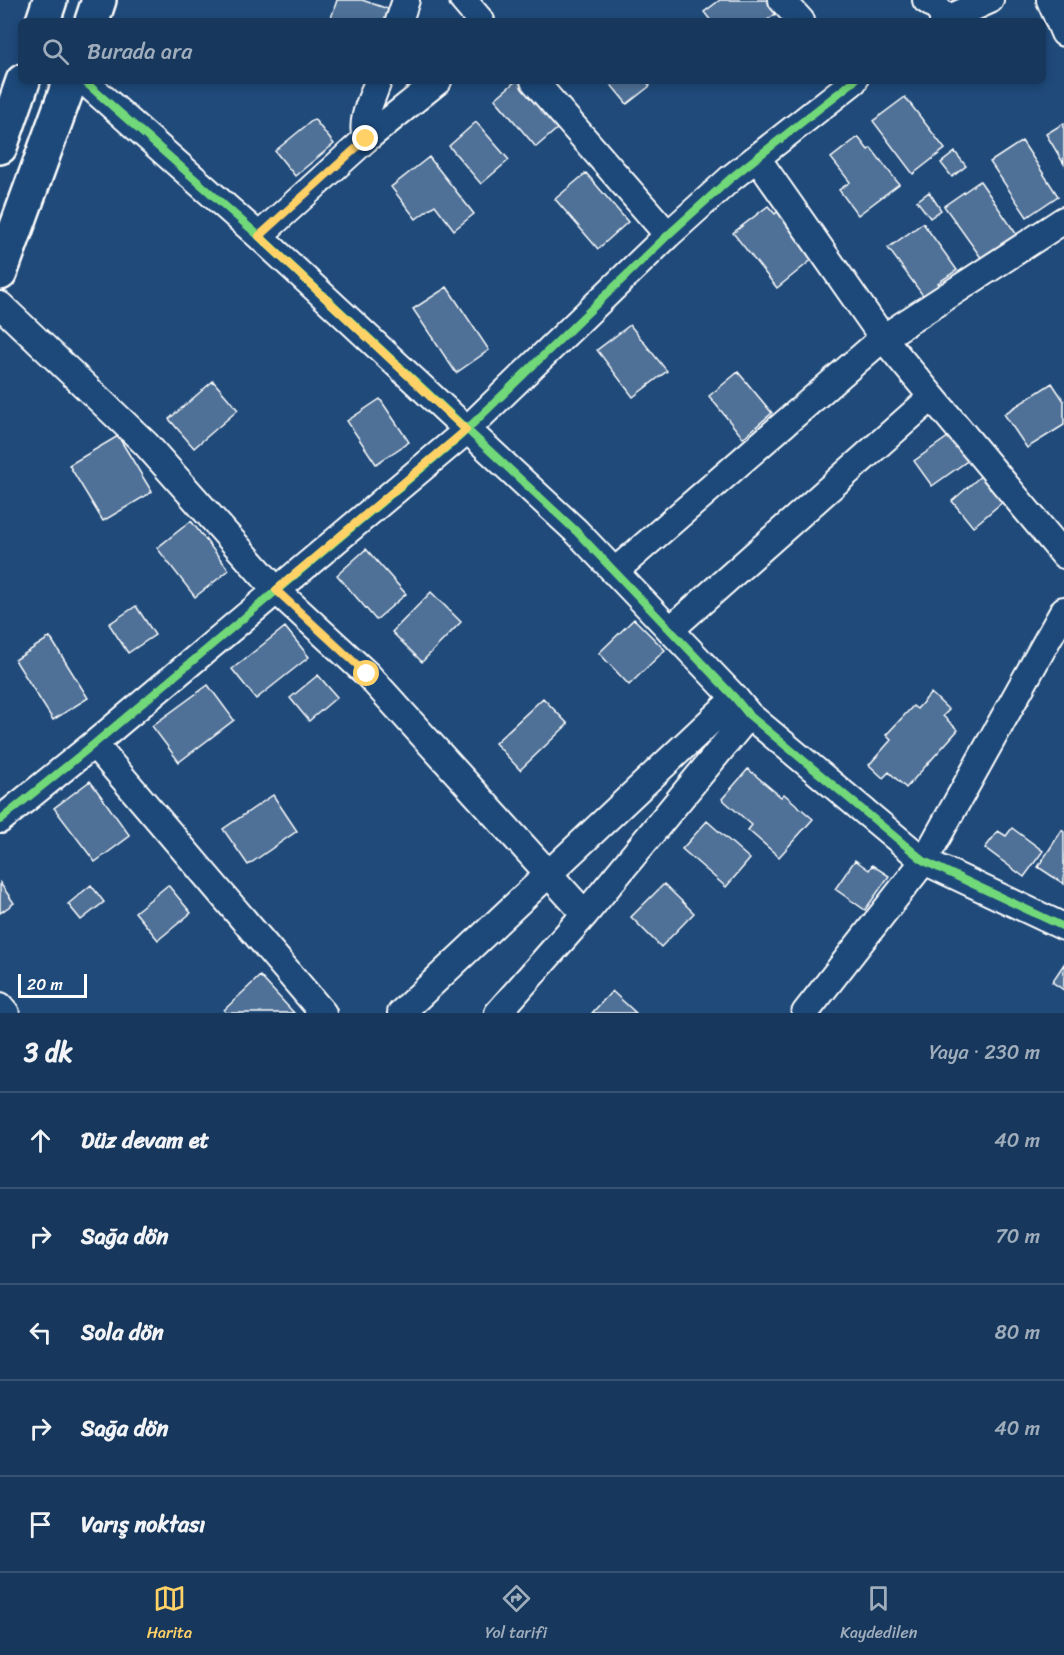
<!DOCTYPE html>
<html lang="tr">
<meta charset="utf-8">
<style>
body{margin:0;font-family:Sriracha,sans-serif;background:#203f62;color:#f1f3f6}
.scale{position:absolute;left:18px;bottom:15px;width:69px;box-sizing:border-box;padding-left:6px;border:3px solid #fff;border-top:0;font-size:16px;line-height:21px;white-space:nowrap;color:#fff;-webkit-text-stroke:4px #1f4a7a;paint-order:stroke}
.stop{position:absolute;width:18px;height:18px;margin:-14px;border:4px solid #ffd166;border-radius:50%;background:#fff}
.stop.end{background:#ffd166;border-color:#fff;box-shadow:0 2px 6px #0008}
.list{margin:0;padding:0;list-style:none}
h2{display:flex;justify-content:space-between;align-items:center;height:78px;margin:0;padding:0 24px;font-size:26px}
h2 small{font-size:20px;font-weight:400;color:#9eacbb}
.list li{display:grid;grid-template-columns:39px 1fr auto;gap:18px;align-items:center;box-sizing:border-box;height:96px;padding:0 24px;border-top:2px solid #365272}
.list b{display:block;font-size:22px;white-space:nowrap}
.list em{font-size:20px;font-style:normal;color:#9eacbb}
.icon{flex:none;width:33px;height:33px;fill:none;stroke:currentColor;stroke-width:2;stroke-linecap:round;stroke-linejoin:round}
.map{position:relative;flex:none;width:1064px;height:1013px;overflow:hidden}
.search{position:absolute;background:#17385c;box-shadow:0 3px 9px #0003;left:18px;right:18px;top:18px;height:66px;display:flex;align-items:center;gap:15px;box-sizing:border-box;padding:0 21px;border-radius:9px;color:#9eacbb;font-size:22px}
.sheet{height:558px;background:#17385c}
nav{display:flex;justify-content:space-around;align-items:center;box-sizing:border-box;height:84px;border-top:2px solid #365272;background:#17385c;font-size:16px;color:#9eacbb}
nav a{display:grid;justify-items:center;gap:3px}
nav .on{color:#ffd166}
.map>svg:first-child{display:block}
</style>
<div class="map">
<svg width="1064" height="1013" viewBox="0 0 1064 1013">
<rect width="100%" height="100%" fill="#1f4a7a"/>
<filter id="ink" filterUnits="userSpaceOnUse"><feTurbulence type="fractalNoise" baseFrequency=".0167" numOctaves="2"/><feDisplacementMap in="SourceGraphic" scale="12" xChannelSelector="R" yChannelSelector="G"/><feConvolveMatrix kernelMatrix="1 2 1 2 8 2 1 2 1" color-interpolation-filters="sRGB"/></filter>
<g filter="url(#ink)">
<path fill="#507197" stroke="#fff" stroke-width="1.5" d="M337,0H362L400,13L398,21H330Z
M720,0H769L778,12L766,21H711L704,12Z
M516,81H528L564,123L536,147L495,99Z
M608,81H646L650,86L627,104Z
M905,97L945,149L913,174L873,121Z
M314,119L334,144L295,176L275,151Z
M476,122L509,160L481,184L449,146Z
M1064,123V164L1046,134Z
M858,137L868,150L871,148L899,184L858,215L839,190L850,182L831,158Z
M1022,141L1058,196L1027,217L990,162Z
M955,152L966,166L952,177L941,163Z
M429,157L474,214L454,230L435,205L416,219L391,187Z
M586,173L628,222L598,249L555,199Z
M980,181L1017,235L982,259L944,206Z
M929,192L941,210L930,218L917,201Z
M768,206L775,214L782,208L819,254L777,288L733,233Z
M923,223L957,270L938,283L946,293L930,305L888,248Z
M447,287L489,350L456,373L413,309Z
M630,325L667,371L633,397L597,350Z
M738,372L772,413L743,438L709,396Z
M213,381L238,410L194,448L169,419Z
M1052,383L1064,401V425L1027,448L1004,414Z
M380,399L409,442L376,464L347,421Z
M952,434L970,459L932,486L914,461Z
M118,436L152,492L103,521L69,465Z
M983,474L1005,500L973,527L952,501Z
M191,521L229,570L195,597L157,548Z
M366,549L406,594L376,620L337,575Z
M431,592L461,622L422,662L392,632Z
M136,606L155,635L128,653L109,624Z
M634,619L665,650L629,685L599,653Z
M285,627L309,657L256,699L232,669Z
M50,637L88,698L53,720L15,660Z
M318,675L337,697L309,721L290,698Z
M208,685L234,720L179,762L152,726Z
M931,693L949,710L943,716L958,730L906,788L889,772L883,778L869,765L891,740L886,735L913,706L917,709Z
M543,698L568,724L520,770L495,743Z
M748,769L781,797L784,794L813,819L779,857L748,830L752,825L722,799Z
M90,781L130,836L95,862L54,808Z
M273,795L297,831L248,865L223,829Z
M707,821L750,859L726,887L682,849Z
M1012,828L1043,851L1024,877L985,848L998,831L1006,836Z
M1062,830L1064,832V884L1038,867Z
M855,860L869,870L872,865L889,876L865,910L835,889Z
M0,883L14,903L0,913Z
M664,884L694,913L661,947L631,917Z
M91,885L104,902L81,920L68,904Z
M168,885L191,913L158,940L135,912Z
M1064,964V990L1052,982Z
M260,976L294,1013H226L224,1010Z
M612,991L636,1013H592Z"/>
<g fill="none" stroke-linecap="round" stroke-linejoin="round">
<g stroke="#fff" stroke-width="30">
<path id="minor" d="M463,0L481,21
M782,0L801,21
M926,0L935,6L947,19
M1050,0L1064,33
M399,21L406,0
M943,21L990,0
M84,81L259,236L576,531L735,698L749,715L924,861L1064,927
M534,81L668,235
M366,139C360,120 372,99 378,81
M757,158L883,338L1064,555
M259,236L366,139L438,81
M0,305L146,444L276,590L367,674L585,914
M614,572L883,338L1064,220
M670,630L932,397
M94,744L323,1013
M0,820L94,744L459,437L668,235L731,178L854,81
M0,1006L6,1013
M401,1013L735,698
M498,1013L585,914L749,715
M805,1013L924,861L1064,610"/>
</g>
<g stroke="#fff" stroke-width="38">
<path id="trunk" d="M43,21L50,0
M92,21L99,0
M0,147L23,81
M0,273L70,81"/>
</g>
<use href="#minor" stroke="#1f4a7a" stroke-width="26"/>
<use href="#trunk" stroke="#1f4a7a" stroke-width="33"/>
<g stroke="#1f4a7a" stroke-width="11">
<path id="cycleway" d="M84,81L259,236L576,531L735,698L749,715L924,861L1064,927
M0,820L94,744L459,437L668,235L731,178L854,81"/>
</g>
<use href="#cycleway" stroke="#71d979" stroke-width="8"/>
</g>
</g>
<g fill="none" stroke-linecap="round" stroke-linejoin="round" filter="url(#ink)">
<path stroke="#ffd166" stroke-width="8" d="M366,139L259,236L466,430L276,590L367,674"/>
</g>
</svg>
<div class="scale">20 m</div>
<div class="stop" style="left:367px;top:674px"></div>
<div class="stop end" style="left:366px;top:139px"></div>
<div class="search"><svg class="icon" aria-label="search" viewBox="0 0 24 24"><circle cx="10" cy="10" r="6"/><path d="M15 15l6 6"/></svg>Burada ara</div>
</div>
<section class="sheet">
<h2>3 dk<small>Yaya · 230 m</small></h2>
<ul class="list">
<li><svg class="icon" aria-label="ahead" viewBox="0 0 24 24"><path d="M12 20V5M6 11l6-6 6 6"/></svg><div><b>Düz devam et</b></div><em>40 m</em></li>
<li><svg class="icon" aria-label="right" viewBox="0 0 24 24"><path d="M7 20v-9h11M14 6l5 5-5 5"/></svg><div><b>Sağa dön</b></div><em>70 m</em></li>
<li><svg class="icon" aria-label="left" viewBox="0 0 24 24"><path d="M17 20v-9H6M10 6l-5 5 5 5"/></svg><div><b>Sola dön</b></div><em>80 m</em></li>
<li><svg class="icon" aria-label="right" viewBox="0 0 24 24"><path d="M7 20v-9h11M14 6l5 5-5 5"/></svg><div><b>Sağa dön</b></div><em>40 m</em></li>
<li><svg class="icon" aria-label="arrive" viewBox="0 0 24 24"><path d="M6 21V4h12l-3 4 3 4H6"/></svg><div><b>Varış noktası</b></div></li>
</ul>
</section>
<nav>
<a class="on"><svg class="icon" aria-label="map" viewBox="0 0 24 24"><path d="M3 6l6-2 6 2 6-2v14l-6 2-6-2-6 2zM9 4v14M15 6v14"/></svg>Harita</a>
<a><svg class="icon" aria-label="directions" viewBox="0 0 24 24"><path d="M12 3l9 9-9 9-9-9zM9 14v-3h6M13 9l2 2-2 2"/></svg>Yol tarifi</a>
<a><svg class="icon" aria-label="saved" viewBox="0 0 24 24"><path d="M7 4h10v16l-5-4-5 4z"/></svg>Kaydedilen</a>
</nav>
